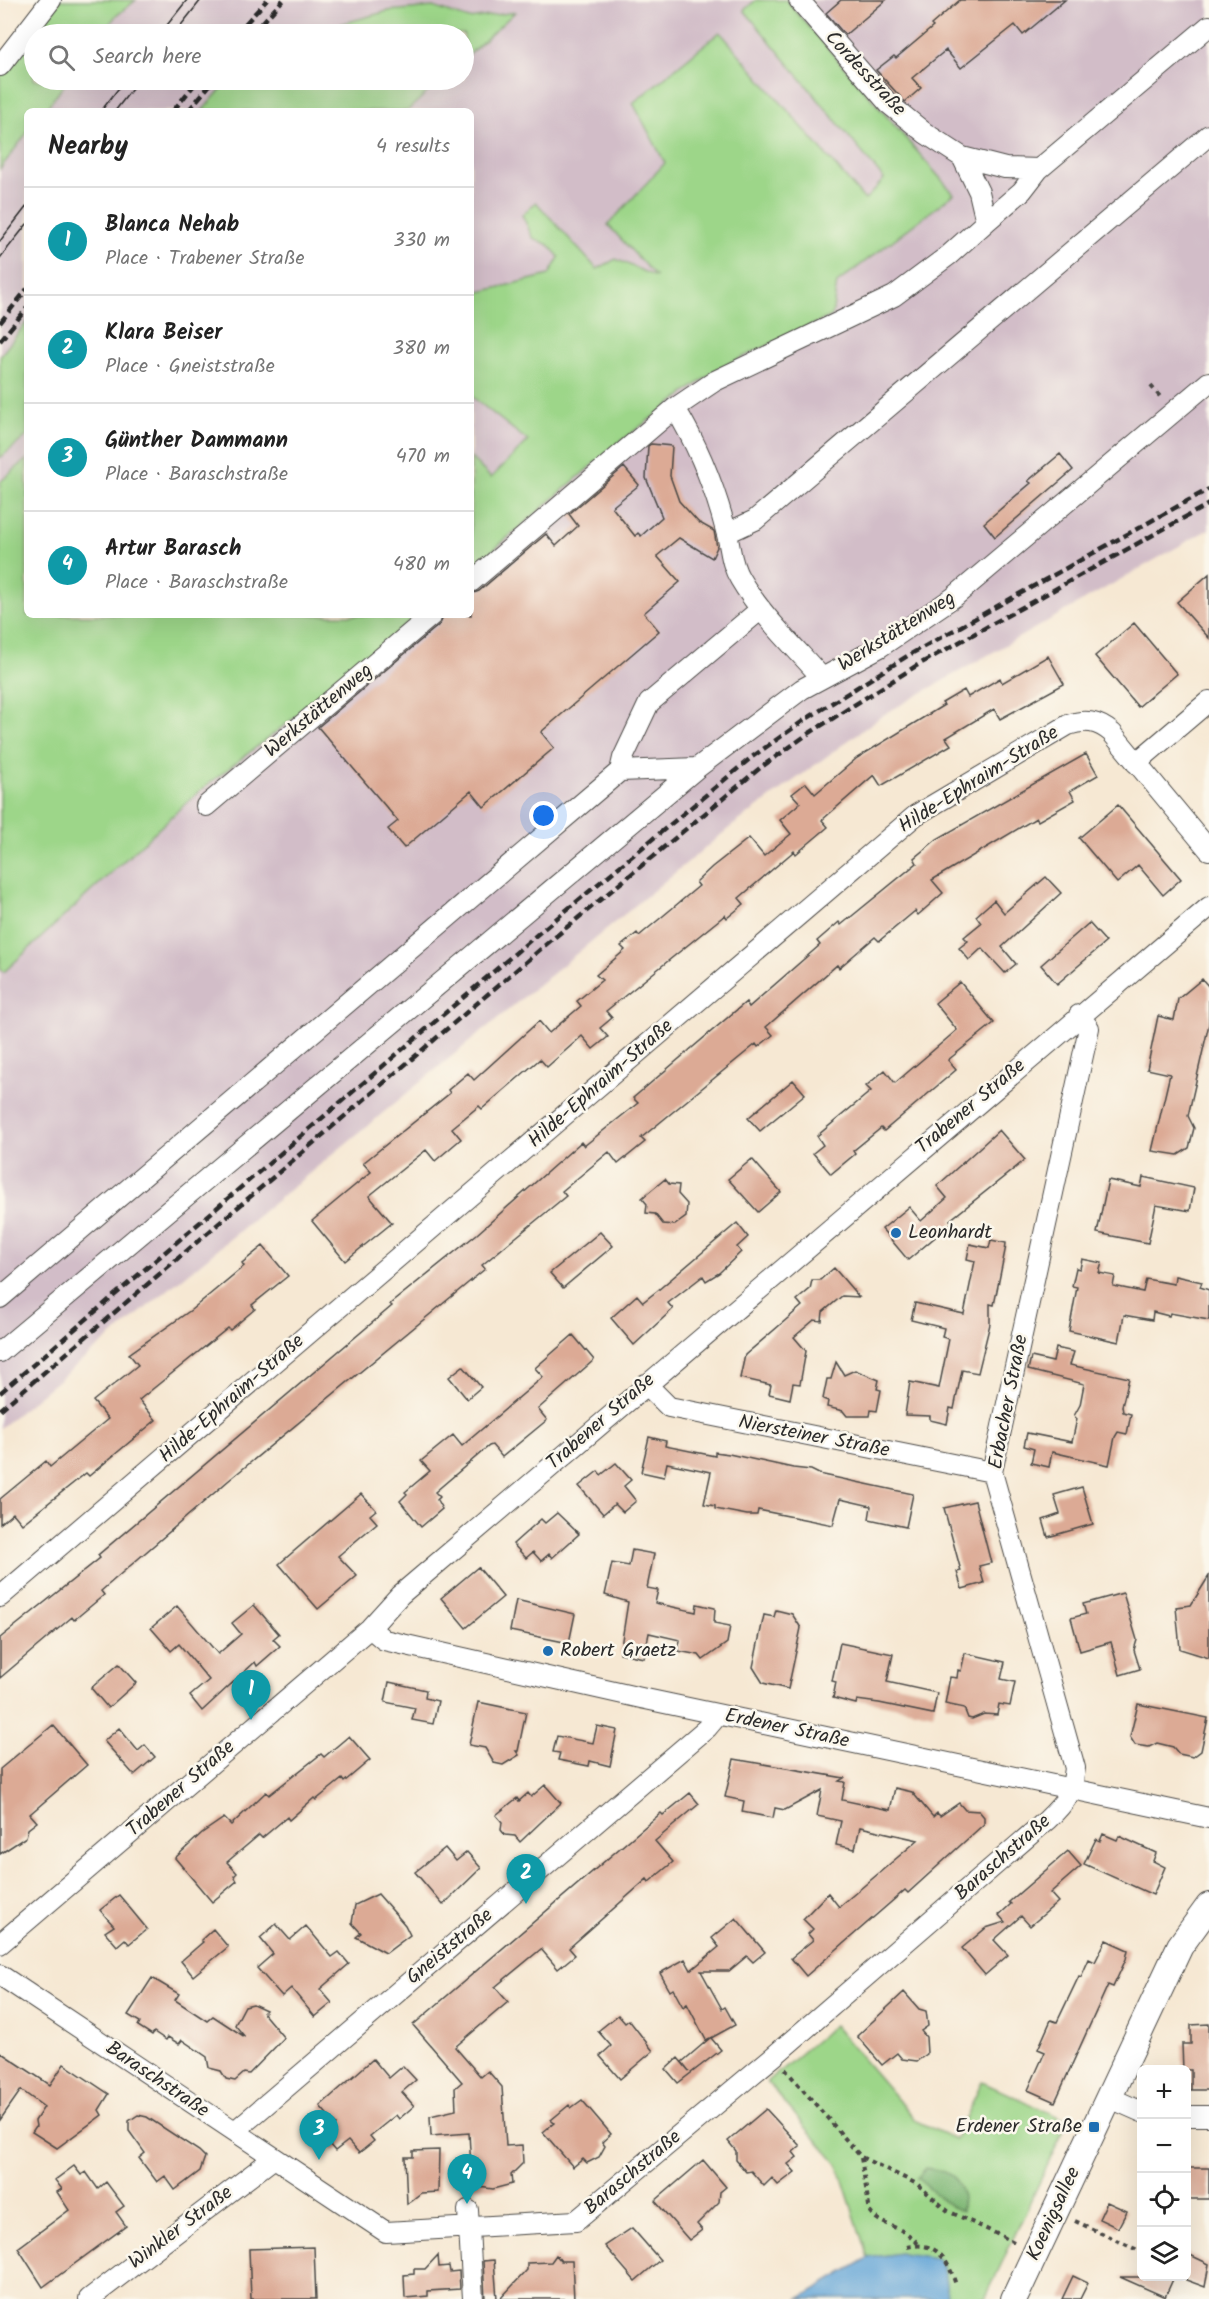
<!DOCTYPE html>
<meta charset="utf-8">
<style>
body{margin:0;font-family:Kalam,sans-serif;background:#f2f2f2;color:#222}
.controls{position:absolute;right:18px;bottom:18px;display:grid;overflow:hidden;border-radius:9px;box-shadow:0 6px 24px #0002}
.controls button{width:54px;height:54px;display:grid;place-items:center;padding:0;border:0;border-bottom:2px solid #e0e0e0;background:#fff;color:#222;font:30px sans-serif}
.you{position:absolute;left:544px;top:816px;width:21px;height:21px;margin:-15px;border:4px solid #fff;border-radius:50%;background:#1a73e8;box-shadow:0 0 0 9px #1a73e833}
.badge{display:grid;place-items:center;width:39px;height:39px;border-radius:50%;background:#1f6fb2;color:#fff;font-size:20px;font-weight:700}
.pin{position:absolute;translate:-50% -50px;filter:drop-shadow(0 2px 3px #0008)}
.pin::after{content:'';position:absolute;top:32px;width:21px;height:18px;background:inherit;clip-path:polygon(0 0,100% 0,50% 100%)}
.list{margin:0;padding:0;list-style:none}
h2{display:flex;justify-content:space-between;align-items:center;height:78px;margin:0;padding:0 24px;font-size:26px}
h2 small{font-size:20px;font-weight:400;color:#767676}
.list li{display:grid;grid-template-columns:39px 1fr auto;gap:18px;align-items:center;box-sizing:border-box;height:108px;padding:0 24px;border-top:2px solid #e0e0e0}
.list b{display:block;font-size:22px;white-space:nowrap}
.list p{margin:0;font-size:20px;white-space:nowrap;color:#767676}
.list em{font-size:20px;font-style:normal;color:#767676}
.icon{flex:none;width:33px;height:33px;fill:none;stroke:currentColor;stroke-width:2;stroke-linecap:round;stroke-linejoin:round}
.map{position:relative;flex:none;width:1209px;height:2299px;overflow:hidden}
.search{position:absolute;background:#fff;box-shadow:0 6px 24px #0002;left:24px;top:24px;width:450px;height:66px;display:flex;align-items:center;gap:15px;box-sizing:border-box;padding:0 21px;border-radius:33px;color:#767676;font-size:22px}
.panel{position:absolute;background:#fff;box-shadow:0 6px 24px #0002;left:24px;top:108px;width:450px;height:510px;border-radius:9px}
.map>svg:first-child{display:block}
</style>
<div class="map">
<svg width="1209" height="2299" viewBox="0 0 1209 2299">
<rect width="100%" height="100%" fill="#fbf7ec"/>
<filter id="ink" filterUnits="userSpaceOnUse"><feTurbulence type="fractalNoise" baseFrequency=".0167" numOctaves="2"/><feDisplacementMap in="SourceGraphic" scale="12" xChannelSelector="R" yChannelSelector="G"/><feConvolveMatrix kernelMatrix="1 2 1 2 8 2 1 2 1" color-interpolation-filters="sRGB"/></filter>
<filter id="wash" filterUnits="userSpaceOnUse"><feTurbulence type="fractalNoise" baseFrequency=".008" numOctaves="4" result="noise"/><feDisplacementMap in="SourceGraphic" scale="24" xChannelSelector="R" yChannelSelector="G"/><feGaussianBlur stdDeviation="1.35" result="paint"/><feColorMatrix in="noise" values="0 0 0 0 0 0 0 0 0 0 0 0 0 0 0 0 0 1.4 0 .05"/><feComposite in="paint" operator="in"/></filter>
<g filter="url(#wash)">
<rect width="100%" height="100%" fill="#f6e8d3"/>
<path fill="#d2bdc8" d="M136,0H1209V529L883,715L728,829L0,1428V169L27,133V615H471V111H44L68,80H464V34H102L115,17Z"/>
<path fill="#9dd689" stroke="#64805a" stroke-width="1.5" d="M59,0H136L115,17L102,34H34V80H68L44,111H27V133L0,169V76Z
M756,0H786L954,194L837,283L832,316L719,368L618,443L471,569V458L491,478L528,441L471,396V285L476,293L549,275L559,257L549,245L533,238L522,215L536,202L597,269L616,259L656,277L608,225L665,163L633,103L720,32L865,200L884,179L744,10Z
M433,7L469,19L515,12L464,59V34H327L330,27L388,11Z
M229,80H246L257,84L277,80H441L407,111H202Z
M27,322V436L0,458V356Z
M27,459V615H417L325,694L197,793L4,972L0,969V482Z
M834,2025L916,2121L955,2139L982,2082L1068,2121L985,2299H947L942,2265L901,2253L868,2258L838,2165L767,2082Z"/>
<path fill="#7eb775" stroke="#547150" stroke-width="1.5" d="M926,2168C954,2171 964,2182 962,2211L950,2206L917,2178Z"/>
<path fill="#64a5d7" stroke="#486881" stroke-width="1.5" d="M901,2253L936,2258C946,2270 946,2283 947,2299H799L868,2258Z"/>
<g id="blocks">
<path fill="#dcaa95" d="M841,0H886L845,35L826,13Z
M960,0H1065L1023,35L1015,25L961,68L946,50L912,78L921,88L905,102L876,70L894,56L896,58L933,27L931,25Z
M651,444L672,446L670,476L679,501L698,522L714,531L717,547L712,558L679,538L657,556L680,582L644,613L659,631L541,732L554,748L484,807L471,791L404,848L388,829L398,821L318,727L440,624L444,615H471V594L479,591L546,534L556,546L578,526L569,514L624,467L639,485L612,507L635,536L638,533L641,536L662,517L646,478L648,446Z
M1060,454L1073,470L995,537L984,523L1031,483L1028,481Z
M1209,574V638L1177,602Z
M1134,623L1177,674L1138,707L1095,656Z
M1048,656L1064,684L1000,719L994,709L946,738L951,745L881,786L874,775L822,820L828,827L796,854L794,851L739,898L744,904L727,918L725,915L606,1011L612,1018L600,1028L608,1037L593,1049L582,1036L547,1067L540,1059L482,1109L479,1106L452,1128L461,1139L435,1161L426,1150L369,1196L392,1223L345,1261L312,1221L371,1172L363,1163L450,1093L448,1090L468,1073L474,1080L539,1021L549,1033L581,1006L577,1001L602,980L596,975L625,950L621,946L637,933L639,936L699,886L696,882L712,867L749,838L764,856L791,834L780,820L800,803L792,794L806,783L815,794L857,758L944,705L942,703L964,690L968,697L1000,678L1002,683Z
M1086,754L1098,775L1070,791L1075,800L1038,821L1036,818L932,880L943,893L918,915L915,911L879,941L875,937L839,968L837,965L766,1027L773,1035L758,1047L756,1044L641,1138L645,1142L618,1164L609,1152L562,1191L566,1196L482,1265L485,1269L228,1481L101,1591L104,1595L74,1620L72,1617L0,1678V1638L100,1558L98,1555L392,1306L390,1304L477,1234L581,1142L584,1146L638,1103L633,1098L746,1002L749,1007L820,945L817,941L839,922L841,925L917,863L914,858L937,839Z
M1118,805L1181,879L1163,895L1138,865L1117,883L1079,838Z
M1046,877L1061,893L1002,947L1016,964L1005,973L982,948L969,960L959,948L968,941L964,937L981,923L976,916L994,900L1004,913Z
M1089,923L1106,942L1057,984L1041,965Z
M1202,979L1209,987V1024L1188,1116L1194,1128L1189,1148L1178,1155L1152,1151L1170,1074L1147,1069L1158,1016L1174,1020L1178,999Z
M960,982L994,1023L948,1060L956,1070L884,1131L881,1128L853,1151L855,1154L831,1174L813,1153L823,1145L817,1136L871,1091L866,1086L885,1070L895,1083L957,1030L935,1003Z
M793,1080L805,1094L760,1131L748,1118Z
M999,1130L1025,1160L950,1220L953,1222L908,1260L882,1229L909,1207L921,1221L947,1198L937,1186Z
M752,1159L781,1192L758,1212L728,1179Z
M1143,1177L1194,1188L1190,1211L1156,1205L1148,1243L1097,1233L1108,1180L1141,1187Z
M665,1179L669,1184L679,1185L678,1194L687,1204L686,1217L675,1225L663,1224L655,1214L646,1213L647,1204L642,1198Z
M737,1223L748,1237L737,1247L741,1252L719,1273L706,1281L703,1276L668,1303L673,1309L634,1345L611,1318L637,1295L643,1302L657,1291Z
M600,1232L613,1246L563,1288L550,1273Z
M991,1240L1006,1243L1005,1251L994,1305L990,1304V1324L978,1373L962,1370L954,1409L950,1408L947,1424L930,1420V1416L905,1415L910,1382L939,1388L949,1339L942,1337L944,1328L911,1320L915,1303L964,1314L975,1261L967,1259L970,1244L989,1248Z
M263,1246L288,1276L252,1305L255,1309L230,1330L228,1328L139,1400L156,1420L89,1476L86,1473L22,1524L13,1513L0,1524V1499L46,1461L50,1467L108,1419L93,1401L138,1365L129,1354L191,1310L244,1266L242,1263Z
M1082,1259L1102,1263L1099,1273L1115,1276L1113,1286L1143,1292L1146,1279L1174,1284L1175,1276L1202,1282L1200,1287L1209,1290V1320L1170,1313L1169,1316L1153,1312L1152,1320L1124,1315L1119,1342L1069,1331L1077,1287L1072,1286L1076,1268L1080,1269Z
M834,1268L859,1297L842,1296L823,1312L822,1321L814,1320L794,1337L806,1351L800,1384L793,1383L790,1399L769,1394L771,1385L740,1378L745,1355L802,1306L797,1300L810,1289L812,1280H820Z
M573,1335L594,1360L538,1409L547,1420L502,1457L492,1445L489,1446L435,1492L440,1497L437,1500L442,1509L421,1527L400,1501L407,1494L405,1492L430,1471L421,1461L453,1435L462,1446L543,1377L535,1368Z
M1056,1348L1074,1352L1070,1365L1129,1378L1122,1406L1123,1412L1131,1414L1127,1434L1118,1432L1115,1437L1109,1465L1052,1452L1049,1467L1031,1463L1034,1449L1024,1446L1027,1433L1072,1442L1077,1419L1074,1416L1080,1405L1084,1384L1028,1370L1031,1357L1053,1362Z
M836,1362L844,1375L855,1370L879,1380L877,1389L881,1390L877,1411L871,1410L870,1416H847L843,1411L827,1407L828,1401L823,1399L827,1379H831Z
M463,1366L481,1387L467,1399L449,1377Z
M649,1437L666,1441L665,1446L715,1456V1452L729,1454L793,1468L811,1470L819,1474L913,1494L906,1527L869,1519L871,1506L840,1499L833,1525L758,1510L757,1515H747L715,1509V1506L704,1504L711,1472L667,1463L664,1477L641,1472Z
M616,1463L631,1480L624,1486L636,1501L623,1512L615,1504L603,1514L579,1486L598,1471L601,1475Z
M1082,1487L1093,1524L1048,1537L1043,1520L1060,1514L1054,1495Z
M361,1494L376,1510L370,1515L377,1523L338,1556L357,1576L318,1609L279,1564Z
M975,1501L991,1563L979,1566L984,1583L962,1589L957,1572L961,1571L944,1508Z
M557,1513L579,1534L552,1558L549,1554L541,1561L533,1552L526,1558L513,1544L541,1519L545,1523Z
M632,1550L654,1554L647,1588L658,1590L655,1603L696,1612L697,1604L715,1608L714,1623L730,1626L727,1643L703,1660L699,1655L678,1651L680,1640L649,1633L644,1658L620,1653L628,1602L605,1595L612,1563L629,1566Z
M478,1567L503,1597L466,1628L441,1598Z
M1209,1576V1658L1180,1649L1176,1607L1191,1605Z
M1123,1593L1137,1640L1134,1650L1140,1669L1120,1675L1111,1642L1080,1651L1071,1618L1086,1614L1083,1604Z
M516,1600L575,1614L569,1643L510,1631Z
M254,1605L279,1634L273,1639L280,1646L257,1666L255,1662L202,1711L190,1696L209,1680L179,1644L171,1651L151,1628L177,1606L218,1654L241,1634L232,1623Z
M776,1610L792,1614L801,1628L788,1689L763,1683L753,1667L764,1615L774,1617Z
M840,1643L893,1654L887,1682L937,1693L933,1714L879,1703L857,1700L856,1704L833,1698L836,1682L832,1681Z
M965,1653L1005,1662L1001,1679L1015,1682L1010,1706L999,1704L997,1715L984,1714L972,1719L968,1718L964,1708L945,1704L950,1677L957,1678L958,1670L961,1671Z
M119,1664L136,1683L108,1708L91,1688Z
M389,1682L426,1690L425,1698L438,1701L433,1724L412,1720L415,1708L385,1702Z
M478,1702L526,1712L518,1751H516L519,1755L503,1765L494,1763L485,1748L469,1745Z
M1138,1704L1208,1718L1201,1751L1193,1757L1179,1754L1173,1747L1157,1743L1149,1747L1135,1745L1130,1737Z
M53,1725L87,1765L30,1814L37,1822L28,1829L26,1837L0,1854V1769Z
M597,1726L617,1730L610,1766L590,1761L589,1766L558,1760L560,1753L553,1752L557,1736L593,1743Z
M119,1728L138,1751L145,1745L155,1757L134,1775L104,1741Z
M349,1736L370,1760L344,1782L342,1779L316,1800L314,1798L289,1820L287,1817L262,1838L259,1835L227,1862L237,1873L234,1876L237,1881L212,1902L175,1858L202,1833L224,1818L231,1825L266,1792L269,1795L321,1754L324,1757Z
M734,1759L844,1778L839,1781L845,1782L842,1800L890,1810L895,1788L912,1792L933,1817L937,1813L940,1816L959,1803L965,1810L979,1811L984,1817V1824L908,1893L905,1890L806,1976L791,1958L813,1940L808,1934L813,1929L803,1919L828,1893L839,1907L918,1840L860,1827L855,1849L836,1845L841,1821L817,1816L822,1790L785,1810L775,1808L773,1818L742,1812L744,1801L725,1797Z
M545,1785L561,1803L520,1842L515,1836L505,1835L501,1830L502,1822L496,1815L517,1798L519,1801L528,1793L531,1797Z
M690,1793L699,1804L655,1841L673,1862L649,1882L647,1879L569,1948L575,1955L558,1969L541,1949L495,1987L508,2002L455,2047L481,2077L488,2071L502,2087L506,2146L522,2145L523,2163L511,2175L512,2184L493,2189L472,2186L469,2133L431,2136L430,2116L456,2110L455,2088L462,2082L413,2025L661,1813L663,1815Z
M1103,1834L1117,1840L1119,1836L1156,1853L1153,1861L1165,1867L1153,1895L1084,1864L1096,1839L1100,1841Z
M445,1848L456,1861L467,1852L481,1868L443,1905L415,1872Z
M1068,1851L1081,1866L1050,1893L1058,1902L1030,1926L1021,1916L994,1940L1008,1955L985,1975L962,1948L986,1928L1005,1922L999,1915L1011,1904L1009,1902Z
M378,1894L405,1925L410,1935L386,1953L356,1937L361,1933L352,1923L355,1905Z
M119,1895L147,1929L129,1944L125,1939L117,1946L105,1932L114,1926L100,1910Z
M736,1918L765,1952L753,1962L747,1956L729,1971H701L722,2009L725,2007L735,2025L711,2038L721,2050L678,2083L666,2069L678,2058L689,2071L682,2062L710,2038L706,2040L687,2004L683,2007L673,1989L670,1991L660,1973L685,1959L691,1970L719,1947L712,1938Z
M276,1924L290,1940L306,1926L332,1957L339,1952L349,1964L320,1989L332,2003L315,2017L291,1988L282,1996L257,1968L273,1954L260,1938Z
M213,1929L228,1947L193,1976L181,1961L203,1942L201,1940Z
M1106,1940L1128,1950L1126,1959L1113,1987L1108,1985L1055,2102L1028,2090L1045,2052L1038,2049L1051,2020L1057,2022L1079,1976L1081,1977L1089,1959L1095,1962Z
M152,1978L179,1994L175,2000L207,2021L213,2016L245,2037L235,2025L245,2006L253,2004L266,2010L263,2013L284,2038L249,2074L244,2073L235,2081L226,2079L221,2071L209,2068L207,2057L182,2040L179,2044L168,2037L166,2040L154,2032L152,2035L138,2026L140,2022L128,2015Z
M904,1992L919,2009L926,2011L928,2026L921,2031L926,2037L927,2054L917,2061L902,2059L897,2053L882,2065L857,2036Z
M618,2015L625,2023L629,2020L653,2051L620,2079L600,2056L611,2046L598,2031Z
M1209,2024V2090H1191V2070H1183L1182,2044H1191V2025Z
M0,2052L50,2085L64,2064L109,2094L99,2110L102,2115L57,2148L32,2132L36,2126L35,2121L44,2107L21,2090L0,2120Z
M373,2059L389,2078L403,2066L416,2080L402,2092L414,2106L399,2119L396,2115L370,2136L374,2141L359,2153L348,2141L335,2151L323,2137L336,2125L320,2106Z
M582,2100L611,2134L602,2142L605,2146L599,2157L587,2163L583,2159L573,2167L543,2132L554,2123L551,2120L569,2105L571,2108Z
M766,2109L800,2146L793,2152L797,2157L788,2164L795,2172L778,2185L772,2178L764,2186L751,2171L746,2172L736,2160V2151L728,2141Z
M138,2115L147,2117L199,2151L205,2157L200,2171L175,2190L165,2176L157,2182L139,2158L145,2153L129,2131V2121Z
M439,2150L438,2192L421,2193L407,2204L405,2157H413V2151Z
M703,2160L726,2187L720,2192L719,2202L697,2224L702,2230L689,2240L655,2201Z
M74,2166L81,2175L86,2172L98,2189L106,2182L124,2206L116,2212L126,2226L43,2287L18,2248L69,2210L57,2192L62,2189L55,2180Z
M1186,2168H1209V2199H1186Z
M1107,2202L1127,2211L1118,2228L1099,2219Z
M632,2228L660,2260L635,2281L605,2246Z
M314,2247L316,2299H251L249,2249Z
M1186,2253L1209,2264L1205,2287L1186,2280Z
M438,2255L439,2267L449,2266L450,2272L459,2271L460,2289L428,2291V2296L405,2298L404,2275L414,2274V2269H425Z
M556,2255L561,2261H572L574,2299H500L527,2270V2263L551,2262Z
M494,2260L497,2299H485L483,2261Z
M1073,2276L1088,2283L1080,2299H1062Z
M1120,2277H1174L1165,2297Z"/>
</g>
</g>
<g filter="url(#ink)">
<use href="#blocks" fill-opacity="0" stroke="#494744" stroke-width="1.5"/>
<g fill="none" stroke-linecap="round" stroke-linejoin="round">
<g stroke="#494744" stroke-width="22">
<path id="minor" d="M799,0L889,104L925,133L962,157L1005,168L1039,169L1022,191L986,222
M0,66L51,0
M1039,169L1209,26
M675,408C698,446 715,488 726,531C731,547 730,563 740,579C761,615 794,646 822,678
M727,533L755,520L1209,135
M471,582L675,408L715,381L894,296L949,255L986,222L979,192L962,157
M1136,763L1209,701
M620,771L623,758L649,703L761,609
M206,806L432,615
M0,1298L620,771L697,768
M0,1352L697,768L802,689L880,647L954,597L1209,382
M646,1384L669,1407L992,1472
M0,1597L916,815L1068,725C1085,719 1098,721 1112,733L1209,850
M370,1628L384,1640L641,1698L1209,1818
M0,1944L370,1628L400,1595L1209,907
M0,1975L386,2232L576,2221L774,2056L1047,1820C1066,1802 1072,1794 1075,1768L992,1472L1089,1028L1079,1015
M1108,2097L1142,2112
M1186,2116H1209
M235,2131L707,1728L718,1715
M468,2210L473,2299
M89,2299L274,2158"/>
</g>
<g stroke="#494744" stroke-width="28">
<path id="major" d="M1014,2299L1180,1946L1209,1906"/>
</g>
<path stroke="#494744" stroke-width="4" stroke-dasharray="4.5 4.5" stroke-linecap="butt" d="M1151,386L1162,399
M785,2069L861,2157L917,2184L948,2211L1014,2242
M861,2158L870,2212C882,2228 904,2225 918,2244
M1075,2221L1142,2252
M907,2247C937,2240 948,2260 956,2285"/>
<use href="#minor" stroke="#fff" stroke-width="20"/>
<use href="#major" stroke="#fff" stroke-width="26"/>
<path stroke="#2b2b2b" stroke-width="1.5" d="M160,34L187,0
M174,34L201,0
M101,111L125,80
M115,111L139,80
M0,241L27,206
M0,258L27,224"/>
<path stroke="#2b2b2b" stroke-width="4.5" stroke-dasharray="9 4.5" stroke-linecap="butt" d="M236,34L267,0
M252,34L283,0
M173,111L198,80
M188,111L214,80
M0,323L27,289
M0,341L27,308
M0,1393L540,932L752,757L803,721L909,655L1209,489
M0,1410L549,942L760,768L808,734L916,666L1209,504"/>
</g>
</g>
<g fill="#1f6fb2" stroke="#fbf7ec" stroke-width="2">
<circle cx="896" cy="1233" r="6"/>
<circle cx="548" cy="1651" r="6"/>
<rect x="1088" y="2121" width="12" height="12" rx="3"/>
</g>
<g text-anchor="middle" dominant-baseline="central" stroke-width="5" stroke-linejoin="round" paint-order="stroke">
<g font-size="20" fill="#2b2b2b" stroke="#fbf7ec">
<text transform="translate(865 74) rotate(47)">Cordesstraße</text>
<text transform="translate(897 632) rotate(-32)">Werkstättenweg</text>
<text transform="translate(319 711) rotate(-40)">Werkstättenweg</text>
<text transform="translate(979 780) rotate(-32)">Hilde-Ephraim-Straße</text>
<text transform="translate(601 1084) rotate(-41)">Hilde-Ephraim-Straße</text>
<text transform="translate(971 1107) rotate(-40)">Trabener Straße</text>
<text transform="translate(232 1399) rotate(-41)">Hilde-Ephraim-Straße</text>
<text transform="translate(1009 1402) rotate(-79)">Erbacher Straße</text>
<text transform="translate(601 1422) rotate(-41)">Trabener Straße</text>
<text transform="translate(814 1437) rotate(11)">Niersteiner Straße</text>
<text transform="translate(787 1729) rotate(12)">Erdener Straße</text>
<text transform="translate(181 1789) rotate(-41)">Trabener Straße</text>
<text transform="translate(1003 1858) rotate(-41)">Baraschstraße</text>
<text transform="translate(450 1947) rotate(-40)">Gneiststraße</text>
<text transform="translate(157 2080) rotate(34)">Baraschstraße</text>
<text transform="translate(633 2173) rotate(-40)">Baraschstraße</text>
<text transform="translate(1054 2214) rotate(-65)">Koenigsallee</text>
<text transform="translate(181 2228) rotate(-37)">Winkler Straße</text>
</g>
<g font-size="20" fill="#2b2b2b" stroke="#fbf7ec" text-anchor="start">
<text x="908" y="1233">Leonhardt</text>
<text x="560" y="1651">Robert Graetz</text>
<text x="1082" y="2127" text-anchor="end">Erdener Straße</text>
</g>
</g>
</svg>
<div class="controls">
<button>+</button>
<button>−</button>
<button><svg class="icon" aria-label="locate" viewBox="0 0 24 24"><circle cx="12" cy="12" r="6"/><path d="M12 2v4M12 18v4M2 12h4M18 12h4"/></svg></button>
<button><svg class="icon" aria-label="layers" viewBox="0 0 24 24"><path d="M12 4l9 5-9 5-9-5zM3 14l9 5 9-5"/></svg></button>
</div>
<div class="you"></div>
<div class="pin badge" style="left:251px;top:1720px;background:#0f9aa8">1</div>
<div class="pin badge" style="left:526px;top:1904px;background:#0f9aa8">2</div>
<div class="pin badge" style="left:319px;top:2160px;background:#0f9aa8">3</div>
<div class="pin badge" style="left:467px;top:2204px;background:#0f9aa8">4</div>
<div class="search"><svg class="icon" aria-label="search" viewBox="0 0 24 24"><circle cx="10" cy="10" r="6"/><path d="M15 15l6 6"/></svg>Search here</div>
<section class="panel">
<h2>Nearby<small>4 results</small></h2>
<ul class="list">
<li><span class="badge" style="background:#0f9aa8">1</span><div><b>Blanca Nehab</b><p>Place · Trabener Straße</p></div><em>330 m</em></li>
<li><span class="badge" style="background:#0f9aa8">2</span><div><b>Klara Beiser</b><p>Place · Gneiststraße</p></div><em>380 m</em></li>
<li><span class="badge" style="background:#0f9aa8">3</span><div><b>Günther Dammann</b><p>Place · Baraschstraße</p></div><em>470 m</em></li>
<li><span class="badge" style="background:#0f9aa8">4</span><div><b>Artur Barasch</b><p>Place · Baraschstraße</p></div><em>480 m</em></li>
</ul>
</section>
</div>
